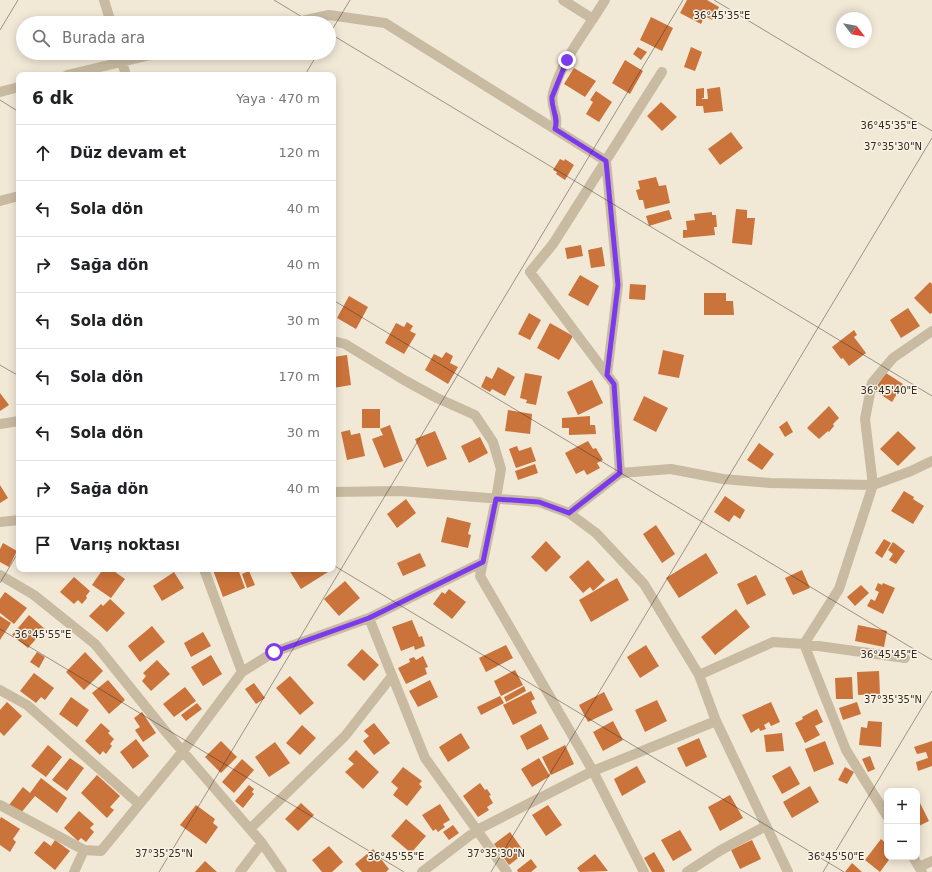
<!DOCTYPE html>
<html lang="tr">
<meta charset="utf-8">
<style>
body{margin:0;font-family:"DejaVu Sans",sans-serif;background:#f6f6f6;color:#202124}
.controls{position:absolute;right:12px;bottom:12px;display:grid;overflow:hidden;border-radius:8px;box-shadow:0 2px 10px #0003}
.controls button{width:36px;height:36px;display:grid;place-items:center;padding:0;border:0;border-bottom:1px solid #e0e0e0;background:#fff;color:#202124;font:20px sans-serif}
.compass{position:absolute;left:836px;top:12px;width:36px;height:36px;border-radius:50%;background:#fff;box-shadow:0 2px 10px #0003;rotate:121deg}
.stop{position:absolute;width:12px;height:12px;margin:-9px;border:3px solid #7c3aed;border-radius:50%;background:#fff}
.stop.end{background:#7c3aed;border-color:#fff;box-shadow:0 1px 4px #0008}
.list{margin:0;padding:0;list-style:none}
h2{display:flex;justify-content:space-between;align-items:center;height:52px;margin:0;padding:0 16px;font-size:17px}
h2 small{font-size:13px;font-weight:400;color:#757577}
.list li{display:grid;grid-template-columns:26px 1fr auto;gap:12px;align-items:center;box-sizing:border-box;height:56px;padding:0 16px;border-top:1px solid #e0e0e0}
.list b{display:block;font-size:15px;white-space:nowrap}
.list em{font-size:13px;font-style:normal;color:#757577}
.icon{flex:none;width:22px;height:22px;fill:none;stroke:currentColor;stroke-width:2;stroke-linecap:round;stroke-linejoin:round}
.map{position:relative;flex:none;width:932px;height:872px;overflow:hidden}
.search{position:absolute;background:#fff;box-shadow:0 2px 10px #0003;left:16px;top:16px;width:320px;height:44px;display:flex;align-items:center;gap:10px;box-sizing:border-box;padding:0 14px;border-radius:22px;color:#757577;font-size:15px}
.panel{position:absolute;background:#fff;box-shadow:0 2px 10px #0003;left:16px;top:72px;width:320px;height:500px;border-radius:8px}
.map>svg:first-child{display:block}
</style>
<div class="map">
<svg width="932" height="872" viewBox="0 0 932 872">
<rect width="100%" height="100%" fill="#f1e8d6"/>
<path fill="#ca733b" d="M687,0H707L719,7L712,20L705,16L701,24L680,13Z
M651,17L673,28L662,51L640,40Z
M638,47L647,52L641,60L633,54Z
M691,47L702,52L695,71L684,67Z
M625,60L643,71L630,94L612,83Z
M574,68L596,81L585,97L564,84Z
M720,87L723,111L704,113L703,106H696V89L704,88V98H702V99H708L707,89Z
M596,91L612,102L599,122L586,114L593,102L590,100Z
M661,102L677,117L662,131L647,116Z
M731,132L743,148L720,165L708,149Z
M560,159L564,161L565,159L574,165L565,180L556,174L557,172L553,170Z
M656,177L659,186L666,185L670,203L645,209L643,200H639L636,190L640,189L638,181Z
M736,209L747,210V218H755L752,245L732,243Z
M669,210L672,219L649,226L646,216Z
M712,212V215H716L717,227H714L715,235L683,238V230H687L686,221L695,220L694,214Z
M581,245L583,256L567,259L565,248Z
M602,247L605,266L591,268L588,250Z
M580,275L599,286L588,306L568,295Z
M930,282L932,284V313L930,314L914,298Z
M630,284L646,285L645,300L629,299Z
M704,293H726V301H733L734,315H704Z
M349,296L368,307L356,329L337,318Z
M908,308L920,326L901,338L890,320Z
M529,313L541,320L530,340L518,334Z
M407,322L413,326L410,331L416,334L404,354L385,343L396,323L404,327Z
M550,323L573,336L559,360L537,348Z
M854,330L857,335L854,337L866,353L849,366L843,358L841,359L832,347Z
M663,350L684,355L679,378L658,374Z
M446,352L453,356L450,363L458,367L448,384L425,370L434,354L442,358Z
M347,355L351,385L333,388V357Z
M498,367L515,377L505,396L492,389L490,392L481,387L486,376L492,379Z
M525,373L542,376L536,405L526,403L527,400L520,398Z
M886,373L903,384L892,402L874,390Z
M592,380L603,403L578,415L567,392Z
M0,393L9,405L0,411Z
M644,396L668,408L656,432L633,420Z
M829,406L839,418L833,424L834,426L829,432L828,431L819,439L807,428Z
M362,409H380V428H362Z
M508,410L532,414L530,434L505,431Z
M590,416V425H595L596,434L569,435V428H562V418Z
M787,421L793,432L785,437L779,427Z
M390,425L403,461L384,468L372,439L383,435L380,429Z
M350,430L351,435L360,433L365,456L347,460L341,432Z
M435,431L447,459L427,467L415,439Z
M898,431L916,448L898,466L880,449Z
M480,437L488,453L469,463L461,446Z
M588,441L593,449L596,448L603,460L597,463L600,468L587,475L584,470L576,474L565,453Z
M759,443L774,454L762,470L747,460Z
M517,446L519,451L531,447L536,461L516,468L509,449Z
M535,464L538,473L518,480L515,471Z
M0,485L8,498L0,503Z
M904,491L914,497L913,499L924,506L913,524L891,511Z
M725,496L745,510L740,519L734,515L729,522L714,512Z
M406,499L416,513L397,528L387,514Z
M447,517L471,523L468,534L471,535L468,548L441,542Z
M656,525L675,554L662,563L643,534Z
M884,539L891,543L882,558L875,553Z
M546,541L561,557L546,572L531,557Z
M893,542L905,551L896,564L889,560L893,554L888,550Z
M3,543L17,551L9,567L0,562V549Z
M420,553L426,566L403,576L397,563Z
M706,553L718,573L679,598L666,578Z
M588,560L605,580L593,591L590,587L583,593L569,577Z
M103,569H111L125,579L111,598L92,585Z
M216,569H238L245,588L223,597L213,570Z
M292,569H326L328,572L301,589L289,570Z
M802,570L810,588L793,595L785,578Z
M249,571L255,585L247,588L242,574Z
M174,572L184,588L162,601L153,586Z
M756,575L766,595L747,605L737,584Z
M74,577L90,591L86,596L87,598L82,604L78,600L74,604L60,592Z
M617,578L629,600L591,622L579,600Z
M345,581L360,598L339,616L324,599Z
M878,583L882,585L883,583L895,588L883,614L867,606L871,599L875,601L879,592L875,590Z
M861,585L869,593L855,606L847,597Z
M449,589L466,602L452,619L433,604L442,592L445,594Z
M5,592L27,608L14,624L0,613V599Z
M110,599L125,613L107,632L89,616L101,604L103,606Z
M736,609L750,627L715,655L701,637Z
M29,615L45,629L28,648L12,635Z
M0,616L11,623L0,640Z
M412,620L419,637L422,636L425,646L415,650L414,646L401,651L392,627Z
M858,625L887,631L884,647L855,641Z
M152,626L165,642L140,662L128,646Z
M203,632L211,646L191,657L184,643Z
M506,645L513,658L486,672L479,658Z
M646,645L659,666L640,678L627,657Z
M362,649L379,665L364,681L347,665Z
M37,652L45,657L39,668L30,662Z
M85,652L103,671L84,690L66,672Z
M211,655L222,674L203,686L191,667Z
M423,656L428,667L425,668L427,674L406,684L398,668L410,662L409,659L414,657L416,660Z
M157,660L170,674L151,691L142,681L146,676L143,673Z
M515,670L523,685L501,696L494,681Z
M879,671L880,694L858,695L857,672Z
M34,673L54,688L45,700L41,697L36,703L20,691Z
M290,676L314,703L300,715L276,688Z
M852,677L853,699H836L835,678Z
M108,680L125,700L109,714L92,693Z
M430,680L438,697L418,707L409,691Z
M254,683L265,698L256,704L245,689Z
M524,686L526,691L506,702L504,697Z
M185,687L196,701L174,717L163,704Z
M531,691L535,699L531,701L537,713L513,725L503,705Z
M604,692L613,710L588,722L579,705Z
M500,696L504,703L481,715L477,707Z
M71,697L89,710L77,727L59,714Z
M657,700L667,721L645,732L635,710Z
M7,702L22,716L4,736L0,732V710Z
M771,702L780,722L771,726L769,722L764,725L766,729L760,731L759,728L751,733L742,715Z
M857,702L861,714L843,720L839,708Z
M197,703L202,709L186,721L181,715Z
M817,709L823,722L815,726L820,735L805,743L795,723L803,719L802,717Z
M142,712L156,733L143,742L135,730L140,727L134,718Z
M613,721L623,740L603,751L593,732Z
M868,721L882,722L881,747L859,745L861,727L867,728Z
M101,723L110,731L108,733L114,739L110,744L112,746L106,754L103,751L100,755L85,741Z
M374,723L390,743L374,755L363,741L369,736L364,731Z
M541,724L549,739L527,750L520,736Z
M302,725L316,738L300,755L286,743Z
M461,733L470,748L448,762L439,747Z
M782,733L784,751L766,752L764,735Z
M699,738L707,757L686,767L677,748Z
M136,739L149,756L133,769L120,752Z
M221,741L237,757L221,773L205,757Z
M825,741L834,764L814,772L805,749Z
M932,741V766L918,771L916,762L928,758L926,752L917,754L914,747Z
M275,742L290,763L269,777L255,757Z
M48,745L62,757L46,777L31,766Z
M565,745L574,764L551,775L542,757Z
M356,750L379,772L363,789L345,772L354,764L348,759Z
M870,756L875,769L868,772L862,759Z
M70,758L84,768L67,791L52,780Z
M539,758L550,776L532,787L521,769Z
M242,759L254,770L234,793L222,782Z
M637,766L646,782L622,796L614,779Z
M790,766L800,784L782,794L772,776Z
M403,767L422,781L419,784L422,787L407,806L393,795L398,788L391,782Z
M845,767L854,772L847,784L838,780Z
M97,775L120,796L110,807L114,810L107,818L81,793Z
M41,778L67,798L57,813L35,796L20,814L9,805L23,787L30,793Z
M480,783L485,790L487,789L491,795L489,796L493,803L487,807L489,810L478,817L463,796Z
M249,785L254,789L252,792L254,794L243,808L235,801Z
M810,786L819,802L792,818L783,802Z
M730,795L743,818L720,831L708,807Z
M919,801L929,821L917,827V802Z
M301,803L314,815L298,831L285,819Z
M440,804L450,820L443,824L445,827L438,832L436,829L433,831L422,815Z
M196,805L215,819L213,823L218,827L206,844L180,825Z
M548,805L562,825L546,836L532,815Z
M79,811L94,824L90,828L94,832L86,842L81,838L78,841L64,828Z
M1,817L20,829L13,839L16,842L10,852L0,845V819Z
M406,819L426,836L411,853L391,836Z
M453,825L459,833L449,840L443,832Z
M680,830L692,850L673,861L661,840Z
M510,832L525,853L509,865L494,844Z
M881,839L887,844V857H891L880,872L865,860Z
M55,840L70,851L55,870L34,853L44,841L51,846Z
M752,840L761,859L740,869L731,850Z
M329,846L343,862L332,872H322L312,860Z
M373,849L389,869L386,872H362L355,864Z
M654,852L665,871L664,872H652L644,858Z
M595,854L608,871L580,872L577,868Z
M531,859L537,867L531,872H518L517,870Z
M205,861L217,872H195Z
M852,863L862,872H845Z"/>
<g fill="none" stroke-linecap="round" stroke-linejoin="round">
<path stroke="#c9baa2" stroke-width="10" d="M104,0L111,23
M563,0L593,19
M293,23L329,15L385,23L606,161L618,285L607,375
M119,53L126,75
M67,75L159,53
M0,92L19,87
M555,129C560,115 549,107 553,93C562,59 587,30 605,0
M0,201L19,196
M333,341L345,344L404,380L437,398L475,415L493,442L501,469L496,499L480,576L593,771L644,872
M0,424L19,421
M620,473L614,384L530,272L553,244L662,72
M333,492L400,491L539,502L569,513L620,473L671,469L723,479L770,483L873,485L911,471L932,461
M0,522L19,520
M204,569L242,672
M0,575L34,595L95,644L166,732L262,843L282,872
M369,618L425,758L507,872
M699,675L773,642L804,644L905,658
M0,690L27,705L139,804
M0,805L84,850L101,851L183,751L242,672L274,652L369,618L483,562
M887,816L846,750L804,644L839,589L873,485L865,419L872,383L893,358L932,331
M250,829L345,736L392,676
M913,857L922,872
M919,867L932,861
M74,872L84,850
M240,872L262,843
M422,872L477,830L593,771L716,721
M687,872L721,850L766,826"/>
<path stroke="#c9baa2" stroke-width="10" d="M569,513L596,533L644,584L699,675L716,721L788,872"/>
</g>
<g fill="none" stroke-linecap="round" stroke-linejoin="round">
<path stroke="#7c3aed" stroke-width="5" d="M274,652L369,618L483,562L496,499L539,502L569,513L620,473L614,384L607,375L618,285L606,161L555,129C559,117 551,109 552,97L567,60"/>
</g>
<path fill="none" stroke="#342c25" stroke-width="1" stroke-opacity="0.45" d="M274,0L312,23M714,0L932,131M0,30L18,0M329,33L932,396M329,35L350,0M305,75L318,53M0,100L19,112M333,300L932,660M0,365L19,376M333,565L844,872M0,583L19,551M0,629L404,872M159,872L683,0M491,872L932,138M823,872L932,691"/>
<g font-size="10" text-anchor="middle" fill="#342c25" stroke="#f9f2e2" stroke-width="3" stroke-linejoin="round" paint-order="stroke">
<text x="722" y="19">36°45'35"E</text>
<text x="889" y="129">36°45'35"E</text>
<text x="893" y="150">37°35'30"N</text>
<text x="889" y="394">36°45'40"E</text>
<text x="43" y="638">36°45'55"E</text>
<text x="889" y="658">36°45'45"E</text>
<text x="893" y="703">37°35'35"N</text>
<text x="164" y="857">37°35'25"N</text>
<text x="496" y="857">37°35'30"N</text>
<text x="396" y="860">36°45'55"E</text>
<text x="836" y="860">36°45'50"E</text>
</g>
</svg>
<div class="controls">
<button>+</button>
<button>−</button>
</div>
<svg class="compass" viewBox="-18 -18 36 36"><path d="M0-13l5 13h-10z" fill="#e53935"/><path d="M0 13l5-13h-10z" fill="#757577"/></svg>
<div class="stop" style="left:274px;top:652px"></div>
<div class="stop end" style="left:567px;top:60px"></div>
<div class="search"><svg class="icon" aria-label="search" viewBox="0 0 24 24"><circle cx="10" cy="10" r="6"/><path d="M15 15l6 6"/></svg>Burada ara</div>
<section class="panel">
<h2>6 dk<small>Yaya · 470 m</small></h2>
<ul class="list">
<li><svg class="icon" aria-label="ahead" viewBox="0 0 24 24"><path d="M12 20V5M6 11l6-6 6 6"/></svg><div><b>Düz devam et</b></div><em>120 m</em></li>
<li><svg class="icon" aria-label="left" viewBox="0 0 24 24"><path d="M17 20v-9H6M10 6l-5 5 5 5"/></svg><div><b>Sola dön</b></div><em>40 m</em></li>
<li><svg class="icon" aria-label="right" viewBox="0 0 24 24"><path d="M7 20v-9h11M14 6l5 5-5 5"/></svg><div><b>Sağa dön</b></div><em>40 m</em></li>
<li><svg class="icon" aria-label="left" viewBox="0 0 24 24"><path d="M17 20v-9H6M10 6l-5 5 5 5"/></svg><div><b>Sola dön</b></div><em>30 m</em></li>
<li><svg class="icon" aria-label="left" viewBox="0 0 24 24"><path d="M17 20v-9H6M10 6l-5 5 5 5"/></svg><div><b>Sola dön</b></div><em>170 m</em></li>
<li><svg class="icon" aria-label="left" viewBox="0 0 24 24"><path d="M17 20v-9H6M10 6l-5 5 5 5"/></svg><div><b>Sola dön</b></div><em>30 m</em></li>
<li><svg class="icon" aria-label="right" viewBox="0 0 24 24"><path d="M7 20v-9h11M14 6l5 5-5 5"/></svg><div><b>Sağa dön</b></div><em>40 m</em></li>
<li><svg class="icon" aria-label="arrive" viewBox="0 0 24 24"><path d="M6 21V4h12l-3 4 3 4H6"/></svg><div><b>Varış noktası</b></div></li>
</ul>
</section>
</div>
